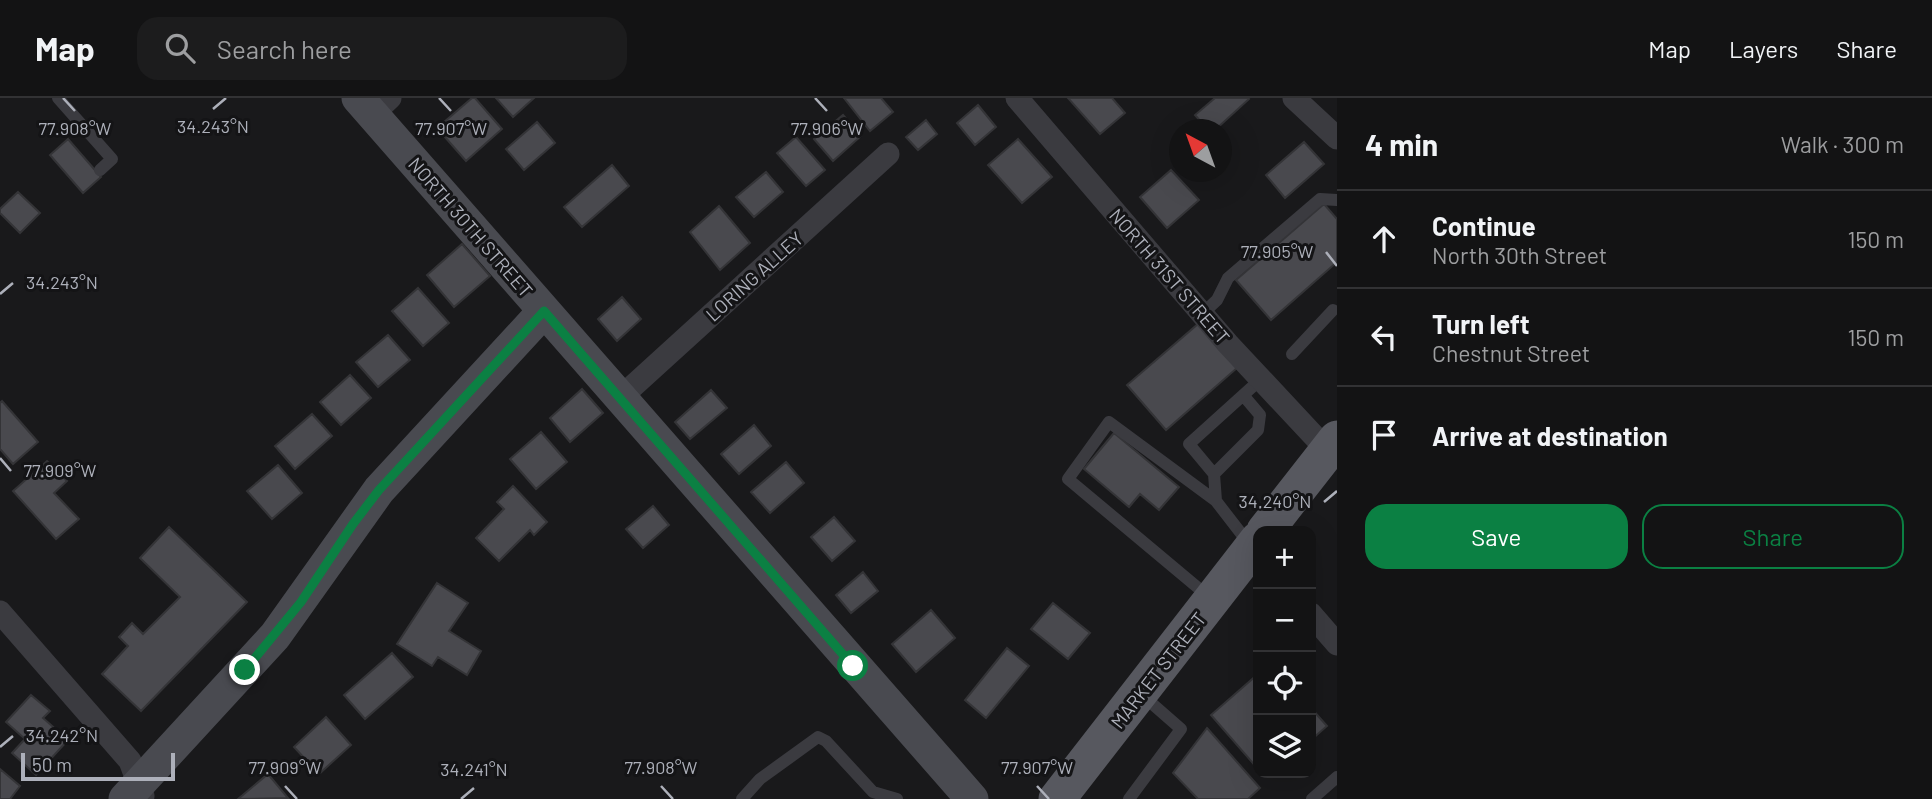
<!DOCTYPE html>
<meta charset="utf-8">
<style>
body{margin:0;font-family:Barlow,sans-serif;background:#1c1c1d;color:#f1f3f6}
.controls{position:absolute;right:21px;bottom:21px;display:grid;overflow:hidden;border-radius:14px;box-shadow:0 7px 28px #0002}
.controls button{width:63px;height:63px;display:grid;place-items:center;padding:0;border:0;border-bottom:2px solid #323234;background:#131314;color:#f1f3f6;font:35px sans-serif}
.compass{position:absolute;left:1169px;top:21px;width:63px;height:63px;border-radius:50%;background:#131314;box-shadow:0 7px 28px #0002;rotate:319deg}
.scale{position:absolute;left:21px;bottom:18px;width:154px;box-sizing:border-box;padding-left:7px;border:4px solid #adb0ba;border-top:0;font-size:19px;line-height:24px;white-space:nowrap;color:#adb0ba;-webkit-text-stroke:5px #141416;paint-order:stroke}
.stop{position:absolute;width:21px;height:21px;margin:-16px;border:5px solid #0b8043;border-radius:50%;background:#fff}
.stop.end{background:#0b8043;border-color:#fff;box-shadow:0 2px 7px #0008}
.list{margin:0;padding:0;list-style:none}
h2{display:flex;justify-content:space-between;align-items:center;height:91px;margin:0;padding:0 28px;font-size:30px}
h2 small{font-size:23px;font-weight:400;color:#9d9ea0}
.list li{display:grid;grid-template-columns:46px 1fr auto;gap:21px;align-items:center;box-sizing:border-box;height:98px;padding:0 28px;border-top:2px solid #323234}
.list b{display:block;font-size:26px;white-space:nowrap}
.list p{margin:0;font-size:23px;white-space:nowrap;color:#9d9ea0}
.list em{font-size:23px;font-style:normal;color:#9d9ea0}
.actions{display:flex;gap:14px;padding:21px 28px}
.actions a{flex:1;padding:16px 0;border:2px solid #0b8043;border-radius:21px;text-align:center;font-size:24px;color:#0b8043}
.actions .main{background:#0b8043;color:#fff}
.icon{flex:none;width:38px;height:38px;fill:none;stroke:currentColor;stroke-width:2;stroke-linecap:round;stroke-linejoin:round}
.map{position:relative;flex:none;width:1337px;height:701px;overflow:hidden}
header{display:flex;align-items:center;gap:42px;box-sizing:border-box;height:98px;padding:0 35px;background:#131314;border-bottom:2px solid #323234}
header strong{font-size:33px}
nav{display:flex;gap:38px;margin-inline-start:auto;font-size:24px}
.search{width:490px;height:63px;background:#1c1c1d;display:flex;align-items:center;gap:18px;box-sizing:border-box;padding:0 24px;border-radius:21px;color:#9d9ea0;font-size:26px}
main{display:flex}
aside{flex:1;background:#131314}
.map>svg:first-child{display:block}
</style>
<header>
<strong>Map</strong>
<div class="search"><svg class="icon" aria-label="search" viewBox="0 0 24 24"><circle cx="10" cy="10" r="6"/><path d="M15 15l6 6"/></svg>Search here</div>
<nav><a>Map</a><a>Layers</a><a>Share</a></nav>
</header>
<main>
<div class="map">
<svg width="1337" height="701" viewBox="0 0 1337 701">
<rect width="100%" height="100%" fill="#19191b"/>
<path fill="#49494e" stroke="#343437" stroke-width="2" d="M472,0H475L502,31L466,63L437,30Z
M496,0H534L513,19Z
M844,0H881L893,14L870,33Z
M1068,0H1112L1125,15L1100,36Z
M1215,0H1248L1249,1L1215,32H1208L1195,17Z
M978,7L996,29L975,47L957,25Z
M843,17L861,38L833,63L814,41Z
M926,22L937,36L918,52L906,39Z
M537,24L555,45L524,72L506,51Z
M796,39L825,72L806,88L777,55Z
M68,41L101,79L83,95L50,57Z
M1018,41L1052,79L1022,105L988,67Z
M1304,44L1324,66L1285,100L1266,77Z
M612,67L629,88L582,129L564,109Z
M1171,72L1199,102L1167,130L1140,99Z
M766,74L783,94L754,119L736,99Z
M18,94L40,115L20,135L0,115V111Z
M1324,106L1337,121V164L1271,222L1236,182Z
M719,108L750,145L720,172L690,134Z
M462,146L490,178L454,209L427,177Z
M418,190L449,225L423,248L392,213Z
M622,199L641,221L617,243L598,221Z
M1198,226L1237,270L1166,332L1127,287Z
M388,237L410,262L378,289L356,264Z
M350,277L371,300L341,327L320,304Z
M582,291L603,315L570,344L550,320Z
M711,292L727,310L690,341L675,324Z
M2,303L38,344L13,366L0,351V305Z
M312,316L332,338L295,371L275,348Z
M754,327L771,348L739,376L721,356Z
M541,334L567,364L536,391L510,361Z
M1114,335L1179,389L1159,412L1140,396L1129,409L1084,371Z
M47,363L67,383L54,395L79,421L56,441L13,393Z
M786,364L804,385L770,415L751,394Z
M278,367L302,395L272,421L247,393Z
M513,388L547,424L534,437L530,432L499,463L476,440L504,411L497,404Z
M653,408L669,427L643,450L626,431Z
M834,419L855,443L832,463L811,439Z
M169,429L247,504L141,613L102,576L128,548L119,539L132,525L143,536L180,499L140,460Z
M863,474L878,493L851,515L836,497Z
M437,485L468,505L449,533L481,553L467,577L438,559L432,568L397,546Z
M1053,505L1090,535L1068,561L1031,531Z
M931,512L955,540L916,574L892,546Z
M1007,550L1029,568L986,620L965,602Z
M392,555L413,579L365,621L344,597Z
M1258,576V671L1211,617Z
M31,597L50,613L43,620L68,642L36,677L12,655L25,641L6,624Z
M1311,610L1327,628L1311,642Z
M326,619L351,647L319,676L294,649Z
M1207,630L1260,690L1248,701H1198L1173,675Z
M0,671L20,688L10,701H0Z
M268,676L288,700L238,701Z"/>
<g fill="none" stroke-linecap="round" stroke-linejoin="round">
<path stroke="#3b3b40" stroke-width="12" d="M58,0L112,61L100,72
M1202,216L1217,202L1228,180L1320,101L1337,102
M1292,256L1333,212
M1214,376L1258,332L1260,317L1243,297
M1250,447L1216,403L1214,376L1189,346L1261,281
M1209,499L1068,381L1109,324L1216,403
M742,701L760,681L818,639L826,643L873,694L897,701
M1129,701L1181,631L1141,596
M1312,701L1337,679"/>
<path stroke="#3b3b40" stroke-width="23" d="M1017,0L1228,246L1328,353
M1294,0L1337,40
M373,16L390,0
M621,299L888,56
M0,514L130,663L143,698
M1311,516L1337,546"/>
<path stroke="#494a50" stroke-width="33" d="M358,0L972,701
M125,701L275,538L379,392L544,213"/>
<path stroke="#57585f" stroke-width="37" d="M1265,433L1337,341
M1057,701L1258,442"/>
</g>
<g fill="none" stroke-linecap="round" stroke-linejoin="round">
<path stroke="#0b8043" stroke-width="9" d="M245,572L301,504L353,426L379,392L544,213L853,568"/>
</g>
<path fill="none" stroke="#adb0ba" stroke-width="2.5" d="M63,0L75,13M439,0L451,13M815,0L827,13M213,11L226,0M1326,154L1337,168M0,196L13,185M0,360L11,373M1324,404L1337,393M0,649L13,638M285,688L297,701M661,688L673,701M1037,688L1049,701M461,701L474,690"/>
<g text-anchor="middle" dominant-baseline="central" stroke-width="6" stroke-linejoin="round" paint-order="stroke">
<g font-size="19" fill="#adb0ba" stroke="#141416">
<text transform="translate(471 129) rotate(49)">NORTH 30TH STREET</text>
<text transform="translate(754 178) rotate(-42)">LORING ALLEY</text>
<text transform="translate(1170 178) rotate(49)">NORTH 31ST STREET</text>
<text transform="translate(1158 572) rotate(-52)">MARKET STREET</text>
</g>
</g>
<g font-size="18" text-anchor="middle" fill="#adb0ba" stroke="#141416" stroke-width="6" stroke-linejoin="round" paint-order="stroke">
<text x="213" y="35">34.243°N</text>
<text x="75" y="37">77.908°W</text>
<text x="451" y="37">77.907°W</text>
<text x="827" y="37">77.906°W</text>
<text x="1277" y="160">77.905°W</text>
<text x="62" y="191">34.243°N</text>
<text x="60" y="379">77.909°W</text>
<text x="1275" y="410">34.240°N</text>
<text x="62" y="644">34.242°N</text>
<text x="285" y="676">77.909°W</text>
<text x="661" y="676">77.908°W</text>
<text x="1037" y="676">77.907°W</text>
<text x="474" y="678">34.241°N</text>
</g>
</svg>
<div class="controls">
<button>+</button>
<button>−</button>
<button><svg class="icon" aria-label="locate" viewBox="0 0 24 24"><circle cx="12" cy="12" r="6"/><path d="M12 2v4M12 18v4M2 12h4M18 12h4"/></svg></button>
<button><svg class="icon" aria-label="layers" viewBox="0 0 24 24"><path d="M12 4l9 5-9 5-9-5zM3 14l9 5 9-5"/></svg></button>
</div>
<svg class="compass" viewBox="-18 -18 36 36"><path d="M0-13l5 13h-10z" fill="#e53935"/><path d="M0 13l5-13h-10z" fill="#9d9ea0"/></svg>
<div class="scale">50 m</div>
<div class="stop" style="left:853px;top:568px"></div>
<div class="stop end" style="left:245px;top:572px"></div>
</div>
<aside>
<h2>4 min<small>Walk · 300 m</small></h2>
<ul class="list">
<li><svg class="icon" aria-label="ahead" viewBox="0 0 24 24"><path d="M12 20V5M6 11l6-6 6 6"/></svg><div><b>Continue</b><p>North 30th Street</p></div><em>150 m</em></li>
<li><svg class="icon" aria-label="left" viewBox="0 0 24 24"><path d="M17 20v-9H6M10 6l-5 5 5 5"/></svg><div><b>Turn left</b><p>Chestnut Street</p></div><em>150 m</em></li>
<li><svg class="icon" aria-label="arrive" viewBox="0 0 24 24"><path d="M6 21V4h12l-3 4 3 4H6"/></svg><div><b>Arrive at destination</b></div></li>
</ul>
<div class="actions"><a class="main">Save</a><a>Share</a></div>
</aside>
</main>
